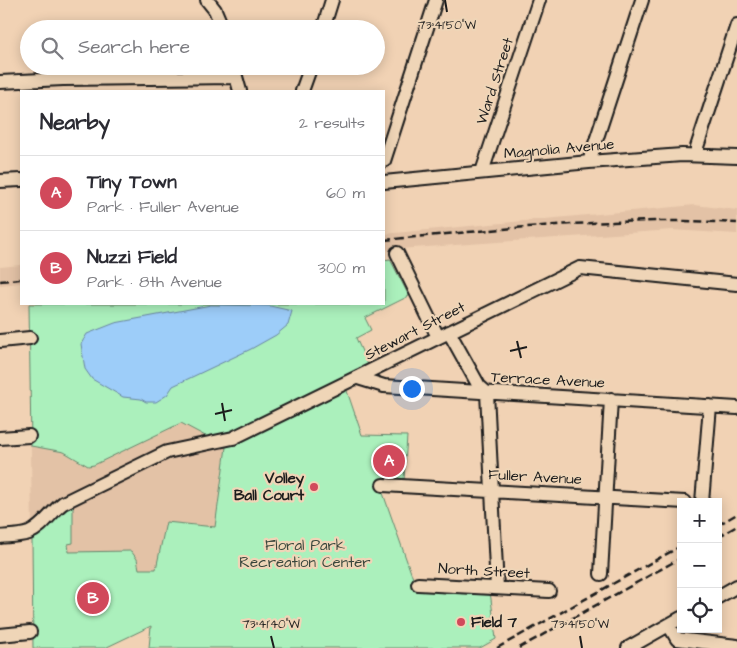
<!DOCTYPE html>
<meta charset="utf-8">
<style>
body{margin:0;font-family:"Architects Daughter",sans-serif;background:#f2f2f3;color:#2b2b33}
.controls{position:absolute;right:15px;bottom:15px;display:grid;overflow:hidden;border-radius:0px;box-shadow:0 2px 12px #0003}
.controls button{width:45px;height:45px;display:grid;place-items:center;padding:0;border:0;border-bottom:1px solid #e1e1e2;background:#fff;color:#2b2b33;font:25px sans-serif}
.you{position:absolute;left:411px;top:388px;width:18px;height:18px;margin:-12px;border:4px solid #fff;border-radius:50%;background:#1a73e8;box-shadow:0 0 0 8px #1a73e833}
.badge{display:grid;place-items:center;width:32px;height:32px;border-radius:50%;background:#d1495b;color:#fff;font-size:16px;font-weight:700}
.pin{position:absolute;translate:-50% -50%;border:2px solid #fff;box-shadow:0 1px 5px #0006}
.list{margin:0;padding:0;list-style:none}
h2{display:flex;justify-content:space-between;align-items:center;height:65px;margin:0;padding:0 20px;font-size:21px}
h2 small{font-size:16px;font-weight:400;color:#7c7c81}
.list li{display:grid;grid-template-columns:32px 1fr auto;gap:15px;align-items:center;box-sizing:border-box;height:75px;padding:0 20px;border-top:1px solid #e1e1e2}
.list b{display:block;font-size:19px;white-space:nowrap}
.list p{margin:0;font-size:16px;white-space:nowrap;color:#7c7c81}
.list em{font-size:16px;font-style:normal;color:#7c7c81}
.icon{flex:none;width:28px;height:28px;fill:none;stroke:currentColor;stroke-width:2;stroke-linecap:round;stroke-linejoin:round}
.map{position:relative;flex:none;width:737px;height:648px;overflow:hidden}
.search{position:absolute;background:#fff;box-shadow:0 2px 12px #0003;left:20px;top:20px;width:365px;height:55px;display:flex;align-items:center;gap:12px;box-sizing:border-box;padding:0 18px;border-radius:28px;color:#7c7c81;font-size:19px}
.panel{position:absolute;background:#fff;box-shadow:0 2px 12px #0003;left:20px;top:90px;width:365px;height:215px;border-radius:0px}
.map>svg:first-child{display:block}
</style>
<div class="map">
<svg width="737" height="648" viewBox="0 0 737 648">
<rect width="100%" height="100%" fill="#f1d2b4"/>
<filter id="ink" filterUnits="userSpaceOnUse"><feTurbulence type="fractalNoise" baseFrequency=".02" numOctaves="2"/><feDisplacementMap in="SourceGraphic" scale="10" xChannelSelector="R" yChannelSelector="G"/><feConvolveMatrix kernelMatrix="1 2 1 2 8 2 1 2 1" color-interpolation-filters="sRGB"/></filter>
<g filter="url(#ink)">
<path fill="#e3c2a6" d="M695,205L737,210V234L672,230L384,250V234Z
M21,265V283L0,285V267Z
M181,423L226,447L215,527L156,569H139L131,551L69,553L68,543H73L51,519L32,539L31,446L64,452L88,466L94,465Z"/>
<path fill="#abf0bc" stroke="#64866c" d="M390,259L409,296L365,318L371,330L356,338L369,367L346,388L362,435L407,436L404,480L378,479L416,587L490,591L496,639L480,648H149L151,626L105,648H33L32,539L51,519L73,504V543L68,544L69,552L131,551L137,559L139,569H156L166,522L215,527L226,447L181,423L94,465L88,466L64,452L31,446L29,304H384V260Z"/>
<path fill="#9dcdf9" stroke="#6986a1" d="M211,305L270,306L292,311L288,325L276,335L251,349L173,386L167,395L156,402H146L141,399L123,397L92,379L85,369L81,344L87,334L115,323Z"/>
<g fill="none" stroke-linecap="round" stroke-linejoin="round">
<g stroke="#1c1c1c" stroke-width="16">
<path id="minor" d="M207,0L215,10L223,29
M323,29L332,0
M233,66L240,91
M0,82L63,79L236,77
M302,91L311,66
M697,155V147L737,25
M384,161L436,0
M589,162L642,0
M482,172L539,0
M0,181L21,180
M384,182L589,162L682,155L737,157
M397,253L438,337
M449,332L479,386L487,393L497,588
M0,341L30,338
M358,378L384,386L737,408
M0,438L29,436
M383,485L685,502
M702,502L710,406
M0,537C9,536 20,536 29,533C43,527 51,512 63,503L167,452L233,438L580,268L737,284
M601,574L611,399
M418,584L549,591
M718,597L737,586
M669,625L677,639L737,646
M0,635L30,632
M628,648L681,618"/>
</g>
<use href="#minor" stroke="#efd5b7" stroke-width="12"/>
<path stroke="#1c1c1c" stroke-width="2.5" stroke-dasharray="8 4" stroke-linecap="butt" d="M384,240C501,229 619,216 737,223
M0,281L21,279
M718,525L737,514
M718,537L737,526
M497,648L681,546
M519,648L681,558"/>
</g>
</g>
<path fill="none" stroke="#1c1c1c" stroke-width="2" d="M445,0L447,12M517,341L521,358M510,351L527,347M222,403L225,421M215,414L232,410M271,636L274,648M580,636L582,648"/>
<g fill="#d1495b" stroke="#efd5b7" stroke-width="2">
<circle cx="314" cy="487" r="5"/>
<circle cx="461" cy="622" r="5"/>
</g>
<g text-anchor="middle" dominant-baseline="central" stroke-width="4.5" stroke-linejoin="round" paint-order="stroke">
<g font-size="15" fill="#1c1c1c" stroke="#efd5b7">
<text transform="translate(495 81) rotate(-72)">Ward Street</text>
<text transform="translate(559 149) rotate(-5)">Magnolia Avenue</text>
<text transform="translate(415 331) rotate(-27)">Stewart Street</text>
<text transform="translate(548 380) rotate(3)">Terrace Avenue</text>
<text transform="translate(535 477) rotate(3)">Fuller Avenue</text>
<text transform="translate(484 571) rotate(3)">North Street</text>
</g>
<g font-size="15" font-weight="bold" fill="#1c1c1c" stroke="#efd5b7" text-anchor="end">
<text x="304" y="478">Volley<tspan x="304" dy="17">Ball Court</tspan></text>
<text x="471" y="622" text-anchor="start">Field 7</text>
</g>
<g font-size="15" fill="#39463c" stroke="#efd5b7">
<text x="305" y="545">Floral Park<tspan x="305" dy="17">Recreation Center</tspan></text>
</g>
</g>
<g font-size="12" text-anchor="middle" fill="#1c1c1c" stroke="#efd5b7" stroke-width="4.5" stroke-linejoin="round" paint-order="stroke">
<text x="447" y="29">73°41'50"W</text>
<text x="271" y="628">73°41'40"W</text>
<text x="580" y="628">73°41'50"W</text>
</g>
</svg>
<div class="controls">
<button>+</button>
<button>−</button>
<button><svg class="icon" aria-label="locate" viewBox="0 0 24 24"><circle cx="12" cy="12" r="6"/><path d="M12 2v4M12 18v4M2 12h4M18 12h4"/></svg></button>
</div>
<div class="you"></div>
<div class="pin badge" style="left:389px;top:461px">A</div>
<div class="pin badge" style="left:93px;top:598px">B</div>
<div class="search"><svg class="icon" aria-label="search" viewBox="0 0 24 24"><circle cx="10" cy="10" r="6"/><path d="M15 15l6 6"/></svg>Search here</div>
<section class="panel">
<h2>Nearby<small>2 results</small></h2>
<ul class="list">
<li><span class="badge">A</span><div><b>Tiny Town</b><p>Park · Fuller Avenue</p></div><em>60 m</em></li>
<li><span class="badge">B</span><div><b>Nuzzi Field</b><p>Park · 8th Avenue</p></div><em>300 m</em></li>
</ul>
</section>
</div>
